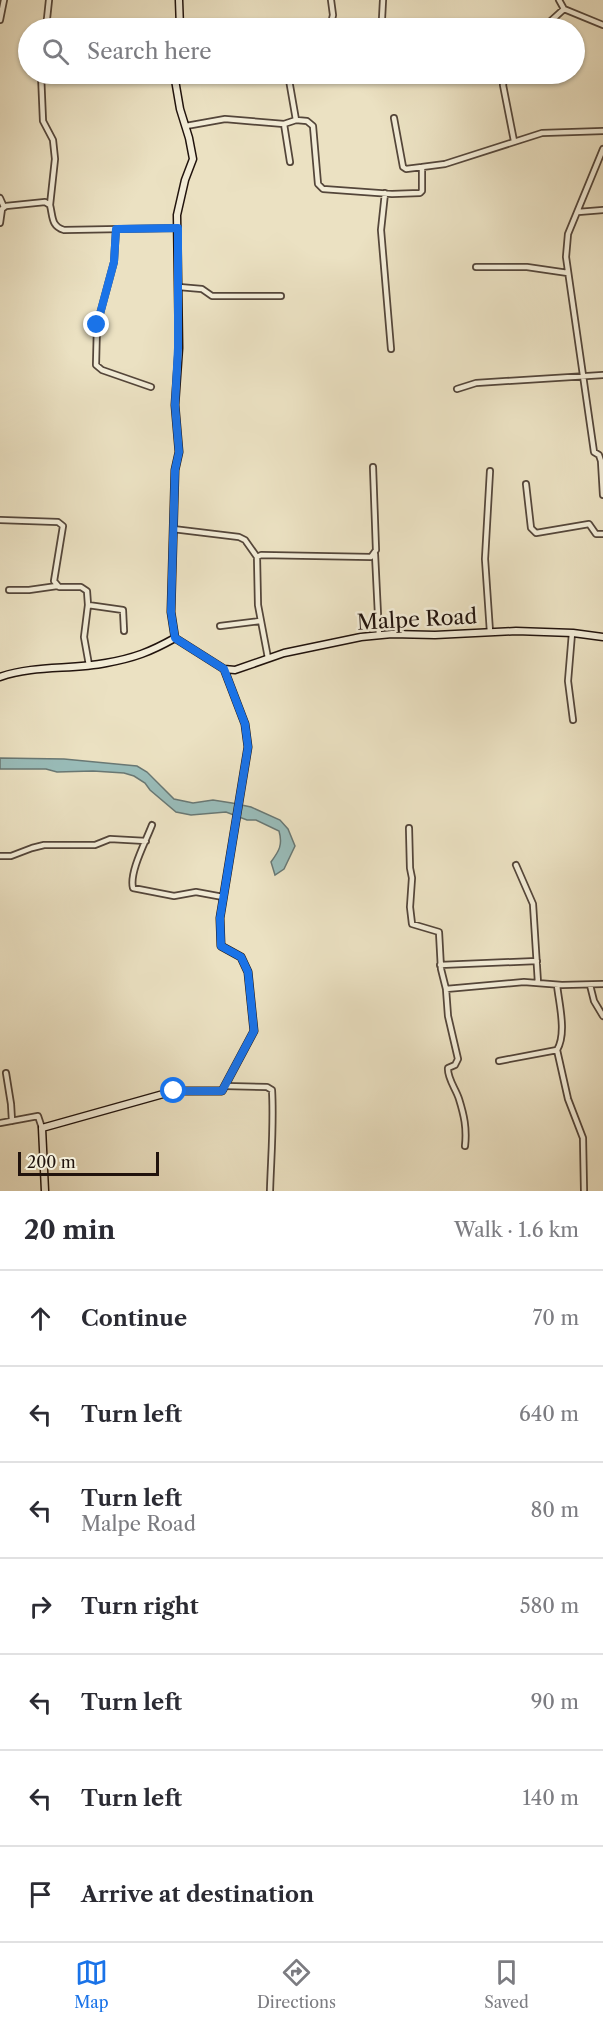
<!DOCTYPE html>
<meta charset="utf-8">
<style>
body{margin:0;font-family:"Libre Caslon Text",serif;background:#f2f2f3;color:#2b2b33}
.scale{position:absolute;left:18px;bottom:15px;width:141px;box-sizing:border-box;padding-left:6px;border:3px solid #21130d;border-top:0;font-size:16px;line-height:21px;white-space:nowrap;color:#21130d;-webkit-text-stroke:4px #f2ecd7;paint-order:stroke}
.stop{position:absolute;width:18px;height:18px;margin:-14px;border:4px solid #1a73e8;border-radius:50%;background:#fff}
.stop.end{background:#1a73e8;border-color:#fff;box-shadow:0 2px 6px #0008}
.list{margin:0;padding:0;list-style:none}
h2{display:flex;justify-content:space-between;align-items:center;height:78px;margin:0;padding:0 24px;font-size:26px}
h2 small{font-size:20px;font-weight:400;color:#7c7c81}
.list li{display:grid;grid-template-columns:39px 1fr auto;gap:18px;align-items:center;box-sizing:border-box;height:96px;padding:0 24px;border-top:2px solid #e1e1e2}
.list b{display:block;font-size:22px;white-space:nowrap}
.list p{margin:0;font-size:20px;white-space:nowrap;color:#7c7c81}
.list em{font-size:20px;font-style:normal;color:#7c7c81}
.icon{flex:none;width:33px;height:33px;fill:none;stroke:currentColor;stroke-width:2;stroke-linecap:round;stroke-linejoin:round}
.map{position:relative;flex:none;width:603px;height:1191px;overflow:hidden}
.search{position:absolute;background:#fff;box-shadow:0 2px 4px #0004;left:18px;right:18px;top:18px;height:66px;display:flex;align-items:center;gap:15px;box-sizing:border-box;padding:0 21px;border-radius:33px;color:#7c7c81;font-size:22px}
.sheet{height:750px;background:#fff}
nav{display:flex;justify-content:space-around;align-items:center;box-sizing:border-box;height:84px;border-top:2px solid #e1e1e2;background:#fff;font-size:16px;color:#7c7c81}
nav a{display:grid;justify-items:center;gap:3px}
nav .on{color:#1a73e8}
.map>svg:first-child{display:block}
</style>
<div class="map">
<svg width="603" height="1191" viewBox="0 0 603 1191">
<rect width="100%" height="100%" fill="#ebe1c2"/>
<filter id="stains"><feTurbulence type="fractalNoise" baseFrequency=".00333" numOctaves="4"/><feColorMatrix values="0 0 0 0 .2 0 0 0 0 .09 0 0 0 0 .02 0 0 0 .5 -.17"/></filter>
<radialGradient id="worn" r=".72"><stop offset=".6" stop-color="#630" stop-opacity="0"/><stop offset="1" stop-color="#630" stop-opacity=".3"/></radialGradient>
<path fill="#99bcb9" stroke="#697874" stroke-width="1.5" d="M0,758L64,759L137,766L147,772L174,799L193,803L213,800L232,803L251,807L280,820L288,829L295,846L284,869L275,875L271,862C279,851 283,845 279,831L256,820H247L226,812L191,815L176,812L150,790L145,783L134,776L124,773L93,771L57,772L46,769H0Z"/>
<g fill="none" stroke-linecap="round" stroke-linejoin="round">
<g stroke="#54463a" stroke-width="8">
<path id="street" d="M559,0L564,9L603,25
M382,19L383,0
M0,20L4,0
M46,28L49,0
M330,28L333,15L331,0
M543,28L564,9
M41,74L43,121L53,140L55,159L50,205
M288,74L296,120
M505,74L503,85L514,141
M394,118L403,167L406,169L422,167
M284,124L290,162
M186,126L225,119L284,124L296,120L307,121L313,126L318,184L323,189L392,194L420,193L422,191V167L445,164L542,133L603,131
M603,149L568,234L566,257L594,452L599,455L601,461L603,495
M385,193L381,230L391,349
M0,198L4,207
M578,212L603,210
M0,223L2,209L6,206L45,202L50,205C53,217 51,226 64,230L178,228
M116,229L114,262L97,325L96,365L102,370L151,387
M476,267H527L568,273
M179,287L202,289L212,296H281
M457,389L476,383L603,375
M490,471L485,559L490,632
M526,484L531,528L536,533L589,524L596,534H603
M0,520L58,522L63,526L54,581L59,587H81L87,591L88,605L84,637L89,665
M173,529L239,537L245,540L257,557
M375,554L379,635
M9,590H29L57,586
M88,605L123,610L124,631
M220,626L260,621
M572,633L568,681L573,720
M268,658L258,605L257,557L261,555L371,557L376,550L373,467
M152,825C146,841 129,872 133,888L174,896L196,892L223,897
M409,828L410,868L412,878L410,907L412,924L439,932L441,969L446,989
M0,856H11L32,848L44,845H95L110,839L146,841
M516,865L533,904L538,983
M440,965L537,961
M590,985L594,1001L603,1016
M557,1050L568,1099L583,1138L584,1190
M499,1061L557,1050C567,1033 559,1004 557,985
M6,1073L11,1104L12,1121
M225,1086L267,1087L272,1090C274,1124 271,1157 270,1191
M0,1123L38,1116L42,1128
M465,1146C467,1128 464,1115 459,1099C456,1089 447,1078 448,1068L455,1065L458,1059L448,1016L446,989L524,982L562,985L603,984"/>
</g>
<g stroke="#21130d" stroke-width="9">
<path id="secondary" d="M179,0L180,28
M174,74L180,109L189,138L193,159L185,180L177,215L179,348L175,405L179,452L175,470L171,612L175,638
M175,638L224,669L235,670L284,653L361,637L392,634L435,635L516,631L573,633L603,637
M0,677C34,665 71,670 106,663C134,658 150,652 175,638
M45,1191L42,1128L174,1091H222L254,1031L248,972L241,957L221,946L220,918L248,747L245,724L224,669"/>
</g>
<use href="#street" stroke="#f2ecd7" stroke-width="4.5"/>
<use href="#secondary" stroke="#f2ecd7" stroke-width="6"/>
</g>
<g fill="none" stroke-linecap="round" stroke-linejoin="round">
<path stroke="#1a73e8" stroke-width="8" d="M97,325L114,262L116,229L178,228V348L175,405L179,452L175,470L171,612L175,638L224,669L245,724L248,747L220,918L221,946L241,957L248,972L254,1031L222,1091H174"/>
</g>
<g text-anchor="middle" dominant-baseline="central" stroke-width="5" stroke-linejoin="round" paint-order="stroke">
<g font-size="21" fill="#21130d" stroke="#f2ecd7">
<text transform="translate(417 619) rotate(-3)">Malpe Road</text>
</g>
</g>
<rect width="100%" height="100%" filter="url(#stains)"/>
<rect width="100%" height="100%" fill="url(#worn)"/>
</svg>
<div class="scale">200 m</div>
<div class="stop" style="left:174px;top:1091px"></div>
<div class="stop end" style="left:97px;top:325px"></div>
<div class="search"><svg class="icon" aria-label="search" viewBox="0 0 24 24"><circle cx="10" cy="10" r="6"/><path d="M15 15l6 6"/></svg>Search here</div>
</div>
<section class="sheet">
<h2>20 min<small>Walk · 1.6 km</small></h2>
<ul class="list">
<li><svg class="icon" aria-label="ahead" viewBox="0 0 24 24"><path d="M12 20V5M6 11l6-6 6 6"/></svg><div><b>Continue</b></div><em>70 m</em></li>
<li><svg class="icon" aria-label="left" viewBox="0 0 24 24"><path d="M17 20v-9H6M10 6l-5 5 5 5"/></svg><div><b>Turn left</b></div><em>640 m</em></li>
<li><svg class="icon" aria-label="left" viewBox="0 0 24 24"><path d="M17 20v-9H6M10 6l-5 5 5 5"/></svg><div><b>Turn left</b><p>Malpe Road</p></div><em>80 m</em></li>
<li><svg class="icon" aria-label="right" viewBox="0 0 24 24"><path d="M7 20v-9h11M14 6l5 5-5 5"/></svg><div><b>Turn right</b></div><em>580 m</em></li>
<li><svg class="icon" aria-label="left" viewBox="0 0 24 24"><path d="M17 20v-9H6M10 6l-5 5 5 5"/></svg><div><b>Turn left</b></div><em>90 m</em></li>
<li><svg class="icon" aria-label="left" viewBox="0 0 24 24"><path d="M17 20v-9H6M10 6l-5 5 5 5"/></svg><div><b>Turn left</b></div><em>140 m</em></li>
<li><svg class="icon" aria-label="arrive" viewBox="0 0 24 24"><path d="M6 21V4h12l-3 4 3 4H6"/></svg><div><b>Arrive at destination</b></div></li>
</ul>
</section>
<nav>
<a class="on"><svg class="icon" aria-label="map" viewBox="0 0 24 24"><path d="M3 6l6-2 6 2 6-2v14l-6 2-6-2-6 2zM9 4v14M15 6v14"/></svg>Map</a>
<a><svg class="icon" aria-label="directions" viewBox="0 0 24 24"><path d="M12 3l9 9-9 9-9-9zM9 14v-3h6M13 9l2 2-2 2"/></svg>Directions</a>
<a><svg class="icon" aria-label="saved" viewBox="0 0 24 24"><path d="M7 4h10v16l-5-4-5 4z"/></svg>Saved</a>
</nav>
